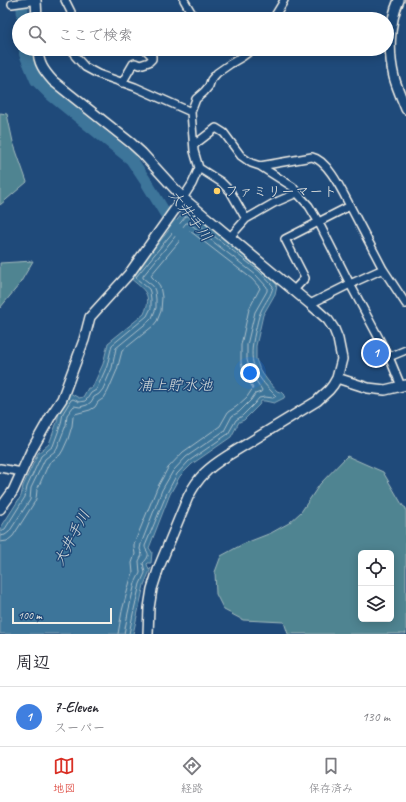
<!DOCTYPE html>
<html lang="ja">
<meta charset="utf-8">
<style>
body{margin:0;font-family:Caveat,"Klee One",sans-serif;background:#f2f2f3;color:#2b2b33}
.controls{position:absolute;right:12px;bottom:12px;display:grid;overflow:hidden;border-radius:6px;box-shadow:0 2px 10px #0003}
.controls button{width:36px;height:36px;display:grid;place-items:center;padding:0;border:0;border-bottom:1px solid #e1e1e2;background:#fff;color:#2b2b33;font:20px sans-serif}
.scale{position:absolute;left:12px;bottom:10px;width:100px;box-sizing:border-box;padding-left:4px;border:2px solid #f4f1e8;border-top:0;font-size:11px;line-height:14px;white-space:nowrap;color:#f4f1e8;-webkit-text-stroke:3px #1f4a7a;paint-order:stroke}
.you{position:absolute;left:250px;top:373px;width:14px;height:14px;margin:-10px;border:3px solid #fff;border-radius:50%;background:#1a73e8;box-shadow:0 0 0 6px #1a73e833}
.badge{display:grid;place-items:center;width:26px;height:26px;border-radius:50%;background:#d93025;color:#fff;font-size:13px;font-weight:700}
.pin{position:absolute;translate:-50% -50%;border:2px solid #fff;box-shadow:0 1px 4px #0006}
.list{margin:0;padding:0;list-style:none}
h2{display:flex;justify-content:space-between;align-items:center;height:52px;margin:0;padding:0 16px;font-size:17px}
h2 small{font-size:13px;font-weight:400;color:#7c7c81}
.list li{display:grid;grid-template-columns:26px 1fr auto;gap:12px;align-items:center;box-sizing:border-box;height:60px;padding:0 16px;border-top:1px solid #e1e1e2}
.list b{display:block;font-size:15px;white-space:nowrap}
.list p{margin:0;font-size:13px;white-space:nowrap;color:#7c7c81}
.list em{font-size:13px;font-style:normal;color:#7c7c81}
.icon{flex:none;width:22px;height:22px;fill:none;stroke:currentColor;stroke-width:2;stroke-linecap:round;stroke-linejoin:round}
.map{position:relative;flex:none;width:406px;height:634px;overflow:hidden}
.search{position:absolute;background:#fff;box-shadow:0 2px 10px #0003;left:12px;right:12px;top:12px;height:44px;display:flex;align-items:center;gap:10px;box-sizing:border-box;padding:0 14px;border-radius:22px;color:#7c7c81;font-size:15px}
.sheet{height:112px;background:#fff}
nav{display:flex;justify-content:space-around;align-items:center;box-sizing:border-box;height:56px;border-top:1px solid #e1e1e2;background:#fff;font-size:11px;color:#7c7c81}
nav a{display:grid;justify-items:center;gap:2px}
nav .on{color:#d93025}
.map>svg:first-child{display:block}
</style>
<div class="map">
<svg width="406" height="634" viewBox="0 0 406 634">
<rect width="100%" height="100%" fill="#1f4a7a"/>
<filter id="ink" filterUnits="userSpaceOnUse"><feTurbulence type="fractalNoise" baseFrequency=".025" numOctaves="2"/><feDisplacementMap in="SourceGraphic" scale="8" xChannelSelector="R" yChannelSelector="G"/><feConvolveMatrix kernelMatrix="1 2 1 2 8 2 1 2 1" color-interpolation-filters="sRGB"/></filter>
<g filter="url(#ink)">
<path fill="#508491" stroke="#a2babc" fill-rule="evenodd" d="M0,113L7,114L13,142L27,182L0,205Z
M33,261L19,285L0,308V263Z
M347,456L383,472L403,506L406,508V634H288L284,622L243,620L224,610L216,594L215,572L221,556L243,544L271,533L289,523L301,512L320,484ZM361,553H391V619H361Z"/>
<path fill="#3e759a" stroke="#87a7b9" d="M186,209L262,268L277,285L275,294L263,315L256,346V359L260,370L268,381L277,391L283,393L285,395L284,398L274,403L265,401H261L259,405L244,420L239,422L231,437L192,464L180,476L170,494L149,548L152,552L151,563H148L147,564L149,570L151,568L144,585L133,634H0V529L21,496L23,486L38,453L49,444L57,422L59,412L70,393L79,398L83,397L88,388H92L103,364L108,343L144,314C153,294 144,290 130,278Z"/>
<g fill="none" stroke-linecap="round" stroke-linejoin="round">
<path stroke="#abbfc9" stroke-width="1" d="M0,531L3,530L5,529L25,497L27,487L41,456L53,446L61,424L63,413L71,400L73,399L79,402L85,401L87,399L91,393L96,390L98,386L107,366L112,345L147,316L151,308V299L150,292L149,289L137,279L136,277L186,216H188L259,271L273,286C272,295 265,302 261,311C258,317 257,325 255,332C248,362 253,373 275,395L276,396L273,398L265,397L259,398L255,403L242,416L236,420L228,434L189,461L177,474L167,493L145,546C145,550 149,552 148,556C147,559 145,561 143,563L145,573L140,584L133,614L129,634
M0,536L5,535L9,532L30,500L31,488L45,459L55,451L57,448L66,425L67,415L73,407L74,406L80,407L87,405L91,402L94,397L99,394L103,389L112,368L116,348L149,321L152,318L156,308V299L155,291L153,286L143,278V276L186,223H189L256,275L267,287V291L255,312L247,345V360L251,373L262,390L261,392L255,394L251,400L239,412L232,416L224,431L186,457L173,471L162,490L141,544L140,549L142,555L139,561L140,573L135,583L128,613L124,634
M0,542L7,541L13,536L34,503L36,499L37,490L49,463L60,455L63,450L68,439L72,426L73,417L75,414L90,410L95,407L98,402L104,398L108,391L117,370L122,351L153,326L157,321L161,311L162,297L160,286L157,282L152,277L151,275L187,232L190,231L252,279L260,288L249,309L241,345V363L246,377L253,388L247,397L236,407L228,412L220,426L183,452L168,468L157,488L134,544V548L135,554L132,563L133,573L130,581L122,611L118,634"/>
<path stroke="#3e759a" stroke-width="12" d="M22,0L23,19
M25,49V54L36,80L50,94L131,159L145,180L173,226L184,236"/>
<g stroke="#f4f1e8" stroke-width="10">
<path id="street" d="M65,0L71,12L73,19
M184,0L195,19
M12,4L26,2L36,0
M273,19L282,4L284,0
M73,49L75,56L85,67L98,74L135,87L191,112
M122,83L133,64L135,63L140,65L149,62L152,59V56L145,49
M194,145L216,128L224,133L241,156L251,163L260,166L293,187L297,193
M260,166L312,157C328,160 343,193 350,206
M199,168L221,182L230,191L246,219
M183,198L192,184L199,168L194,151L191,112L196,99L204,92L209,86L211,80L217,73L230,64L242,57L253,49
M230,237L246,219L274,203L297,193L309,206L318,221L350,284L389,357L401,386
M294,290L305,278L285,239L350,206L383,269L406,304
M310,304L350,284L383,269
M389,357L406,350
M0,468L22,472"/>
</g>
<g stroke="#f4f1e8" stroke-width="12">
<path id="secondary" d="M36,0L37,19
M399,0C389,23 388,53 394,77C397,88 402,99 406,109
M38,49C38,63 44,71 53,81L131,143L142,153L183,198L310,304L328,320L334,329L338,339L342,359L337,378L333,385L329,390L317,401L227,456C208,468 198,477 188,497L159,567L152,589L149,608L148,634
M337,378L368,388L385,390L406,385
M0,509L13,491L31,451L52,414L62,399L84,340L90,317L129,274L183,198"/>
</g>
<use href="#street" stroke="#1f4a7a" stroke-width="7"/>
<use href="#secondary" stroke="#1f4a7a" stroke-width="9"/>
</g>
</g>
<circle fill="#ffd166" stroke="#1f4a7a" stroke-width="1.5" cx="217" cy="191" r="4"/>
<g text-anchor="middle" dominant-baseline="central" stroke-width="3" stroke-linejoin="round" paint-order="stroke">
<g font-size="14" fill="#f4f1e8" stroke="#1f4a7a" text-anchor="start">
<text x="225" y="191">ファミリーマート</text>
</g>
<g font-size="15" font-style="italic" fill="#d9dedc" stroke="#1f4a7a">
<text transform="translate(190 216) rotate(53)">大井手川</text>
<text x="175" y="385">浦上貯水池</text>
<text transform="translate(72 538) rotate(-62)">大井手川</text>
</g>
</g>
</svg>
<div class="controls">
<button><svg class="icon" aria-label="locate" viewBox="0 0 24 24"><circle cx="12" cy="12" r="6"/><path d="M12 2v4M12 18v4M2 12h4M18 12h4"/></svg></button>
<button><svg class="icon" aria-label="layers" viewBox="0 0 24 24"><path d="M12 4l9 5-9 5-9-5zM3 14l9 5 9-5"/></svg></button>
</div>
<div class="scale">100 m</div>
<div class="you"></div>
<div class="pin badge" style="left:376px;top:353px;background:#3f7fe0">1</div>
<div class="search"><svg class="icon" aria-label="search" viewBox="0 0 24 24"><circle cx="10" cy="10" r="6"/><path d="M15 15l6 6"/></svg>ここで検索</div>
</div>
<section class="sheet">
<h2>周辺<small></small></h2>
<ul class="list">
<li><span class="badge" style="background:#3f7fe0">1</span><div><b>7-Eleven</b><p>スーパー</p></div><em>130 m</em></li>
</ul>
</section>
<nav>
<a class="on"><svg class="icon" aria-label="map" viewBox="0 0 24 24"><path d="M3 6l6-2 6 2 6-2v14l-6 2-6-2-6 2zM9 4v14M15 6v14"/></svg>地図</a>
<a><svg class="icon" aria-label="directions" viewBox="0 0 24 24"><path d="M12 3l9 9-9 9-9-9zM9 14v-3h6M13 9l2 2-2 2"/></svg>経路</a>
<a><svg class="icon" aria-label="saved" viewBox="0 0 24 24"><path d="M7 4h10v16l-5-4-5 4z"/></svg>保存済み</a>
</nav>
